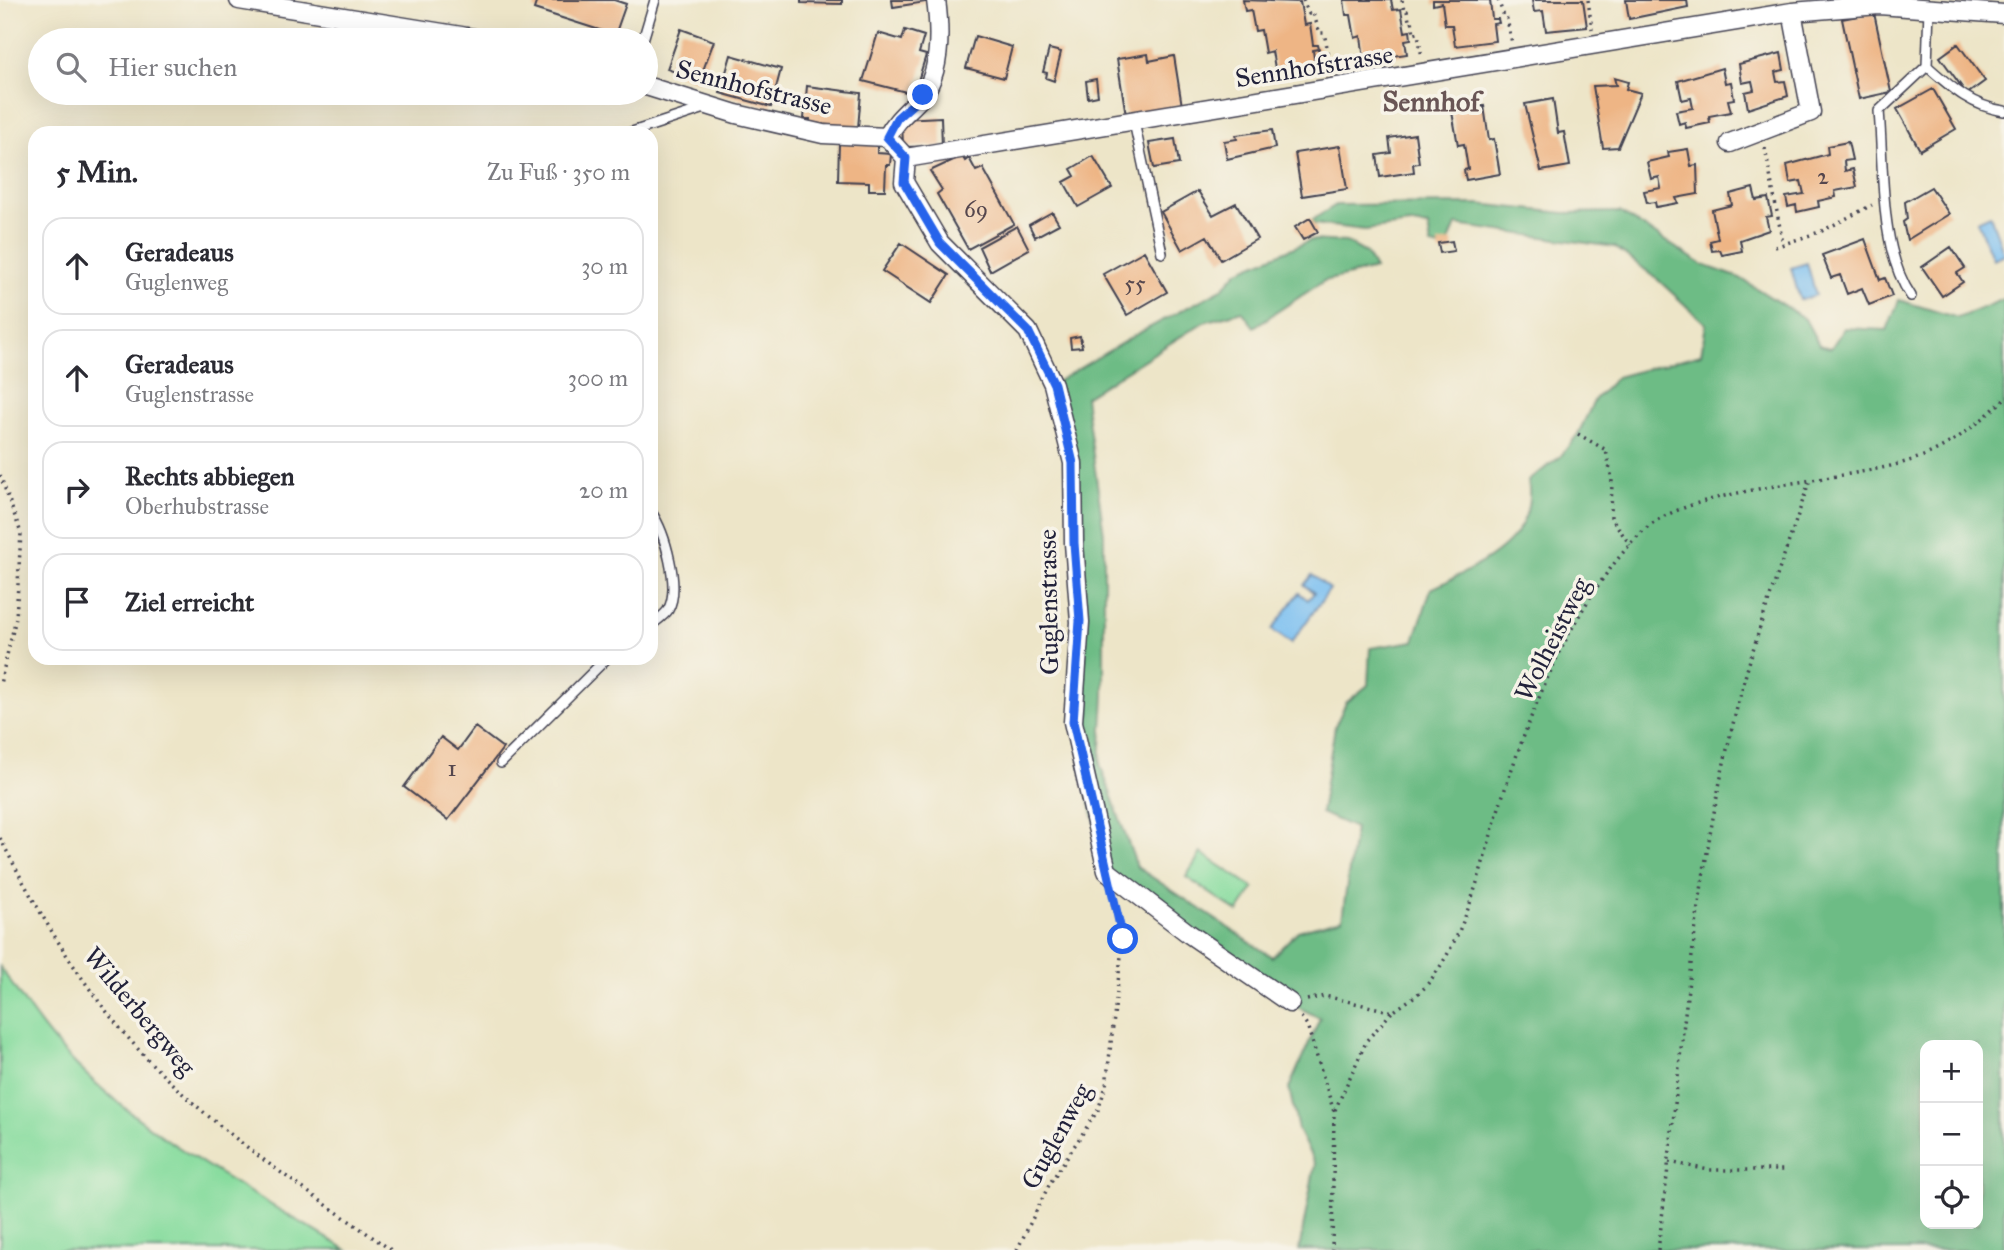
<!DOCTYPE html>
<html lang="de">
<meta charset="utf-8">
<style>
body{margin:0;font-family:"IM FELL Great Primer",serif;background:#f7f7f7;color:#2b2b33}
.controls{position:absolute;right:21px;bottom:21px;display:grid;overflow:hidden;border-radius:14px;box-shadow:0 7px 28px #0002}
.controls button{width:63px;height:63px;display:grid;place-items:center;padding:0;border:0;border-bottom:2px solid #e1e1e2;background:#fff;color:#2b2b33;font:35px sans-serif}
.stop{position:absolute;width:21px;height:21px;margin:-16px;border:5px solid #2563eb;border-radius:50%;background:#fff}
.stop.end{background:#2563eb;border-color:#fff;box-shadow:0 2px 7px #0008}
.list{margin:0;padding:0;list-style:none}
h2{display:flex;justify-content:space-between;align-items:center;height:91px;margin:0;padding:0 28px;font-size:30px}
h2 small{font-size:23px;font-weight:400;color:#7c7c81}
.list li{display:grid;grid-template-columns:46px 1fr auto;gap:21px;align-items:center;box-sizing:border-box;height:98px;margin:0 14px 14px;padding:0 14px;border:2px solid #e1e1e2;border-radius:21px}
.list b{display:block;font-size:26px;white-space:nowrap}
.list p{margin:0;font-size:23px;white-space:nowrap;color:#7c7c81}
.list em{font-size:23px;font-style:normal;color:#7c7c81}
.icon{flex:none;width:38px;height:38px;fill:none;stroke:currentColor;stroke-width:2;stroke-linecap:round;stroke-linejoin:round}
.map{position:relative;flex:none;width:2004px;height:1250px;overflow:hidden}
.search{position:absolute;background:#fff;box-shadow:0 7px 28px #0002;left:28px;top:28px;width:630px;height:77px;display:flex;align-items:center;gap:18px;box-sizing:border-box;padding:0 24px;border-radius:38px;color:#7c7c81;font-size:26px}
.panel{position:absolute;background:#fff;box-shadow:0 7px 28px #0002;left:28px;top:126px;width:630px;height:539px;border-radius:21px}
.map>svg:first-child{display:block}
</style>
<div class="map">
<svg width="2004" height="1250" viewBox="0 0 2004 1250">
<rect width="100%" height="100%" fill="#f7f3e8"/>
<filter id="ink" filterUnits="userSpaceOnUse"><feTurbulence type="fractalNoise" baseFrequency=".0143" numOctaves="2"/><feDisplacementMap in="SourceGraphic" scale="14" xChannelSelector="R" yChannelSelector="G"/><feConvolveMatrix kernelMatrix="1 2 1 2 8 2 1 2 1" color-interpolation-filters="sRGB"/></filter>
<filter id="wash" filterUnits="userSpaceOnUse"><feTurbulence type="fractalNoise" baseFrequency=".00686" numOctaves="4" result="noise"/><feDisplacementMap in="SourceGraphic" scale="28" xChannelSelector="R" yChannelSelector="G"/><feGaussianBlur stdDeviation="1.57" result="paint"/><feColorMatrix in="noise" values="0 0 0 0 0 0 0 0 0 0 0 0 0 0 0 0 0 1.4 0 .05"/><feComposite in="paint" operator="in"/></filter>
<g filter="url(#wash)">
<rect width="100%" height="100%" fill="#ede5c8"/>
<path fill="#87dc9e" stroke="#547f6c" stroke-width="2" d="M1201,853L1254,888L1238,912L1186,877Z
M0,967C17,991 34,1018 53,1040C132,1131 245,1188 347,1250H0Z"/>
<path fill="#6dbc85" stroke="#486f60" stroke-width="2" fill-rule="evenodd" d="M1478,204L1564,213L1620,212L1703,265L1740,278L1805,319L1819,345L1831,348L1844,328L1887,330L1899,300L1958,318L2004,299V1250H1299L1315,1164L1298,1130L1289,1088L1320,1018L1289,1003L1107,871L1081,766L1073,463L1053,384L1137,334L1222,289L1238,271L1311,240L1346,242L1366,253L1375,269L1324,281L1254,327L1242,311L1204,322L1085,397L1104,534V696L1100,764L1137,867L1272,957L1298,931L1342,919L1355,828L1321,813L1335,726L1346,703L1368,685L1370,648L1414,641L1431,589C1476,567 1539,541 1528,481L1560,457L1578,434L1595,399L1617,377L1701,354L1706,324L1656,278L1615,247L1456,225L1446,248L1431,245L1428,226L1410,224L1365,230L1307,223L1336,205ZM1925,1045H1978V1224H1925Z"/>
<path fill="#7abff1" stroke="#4e7096" stroke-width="2" d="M1990,215L2004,254L1993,259L1977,221Z
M1807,263L1816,295L1800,300L1791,268Z
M1312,575L1330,589L1291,643L1272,630L1299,593L1308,600L1314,593L1304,585Z"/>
<g id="blocks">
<path fill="#eeb585" d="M537,0H614L626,4L615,35L534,9Z
M801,0H842V4L801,3Z
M892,0H926V2L893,7Z
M1243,0L1300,2L1304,25L1310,24L1313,45H1318L1319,49L1313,50L1315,67L1276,74L1272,51L1265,53L1261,30L1255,31L1251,10L1245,11Z
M1344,0H1391L1393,10L1401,9L1405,32L1410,31L1411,39L1405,40L1407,54L1364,60L1361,36L1355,38L1351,15H1346Z
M1433,0H1490L1492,19H1498L1499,23L1493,24L1495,41L1455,46L1452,25H1445L1442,3L1433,5Z
M1532,0H1583L1587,27L1546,31L1543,11L1534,12Z
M1626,0H1687L1688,7L1629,19Z
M1874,13L1891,92L1859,99L1842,19Z
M681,29L714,41L699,81L667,69Z
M905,30L924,36L919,53L926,55L914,94L863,81L878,33L902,40Z
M975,36L1012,47L1004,78L966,68Z
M1958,44L1985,81L1967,94L1940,57Z
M1049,49L1061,52L1054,81L1046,78L1047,73L1043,72Z
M1781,53L1784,70L1775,72L1777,82L1785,81L1788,96L1748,109L1745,92L1754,90L1752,81L1742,83L1739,64Z
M1148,54L1149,61L1174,56L1182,106L1126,115L1117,59Z
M731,55L781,69L771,107L720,93Z
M1722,68L1725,83L1731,82L1734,99L1728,100L1731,112L1709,116L1710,123L1686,128L1685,122L1679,124L1676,111L1693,108L1691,98L1682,100L1678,81Z
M1614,78L1628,82L1626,89L1641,93L1618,147L1603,148L1593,86L1616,85Z
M1096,79L1098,96L1088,98L1086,81Z
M807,86L861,93L858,128L810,123V119H804Z
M1933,89L1956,129L1920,150L1897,109Z
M1553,99L1558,133L1564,132L1570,166L1541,171L1525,104Z
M1484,106L1489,140L1494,139L1500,174L1466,180L1464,170L1468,169L1464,144L1458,145L1452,112Z
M941,117L942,146L903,147L902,119Z
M1272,130L1275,148L1227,159L1224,141L1237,139L1236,135Z
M1415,134L1419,163L1413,164L1414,172L1380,177L1377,155L1391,153L1389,138Z
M1175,139L1179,164L1154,168L1149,143Z
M1848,142L1852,160L1844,161L1845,171L1853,169L1857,187L1835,191L1836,197L1818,201L1819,207L1797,212L1796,205L1788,207L1786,197L1804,194L1801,181L1790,183L1787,165L1828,154L1827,146Z
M839,143L877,145V153L891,154L890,165H886L885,190H869V182L838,181Z
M1340,146L1347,189L1302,196L1295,153Z
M1688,149L1691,166L1697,165L1698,194L1676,198L1678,203L1656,207L1655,202L1647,203L1644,191L1661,188L1659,177L1651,179L1647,162L1669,157L1668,152Z
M962,156L965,161L969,158L976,171L983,168L1014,224L968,249L937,194L942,190L930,171Z
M1093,156L1112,188L1078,207L1064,182L1075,176L1071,169Z
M1931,187L1949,214L1907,240L1903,222L1907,219L1905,202Z
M1753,188L1756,200L1768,198L1772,216L1766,217L1769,230L1740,240L1742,251L1722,255L1720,250L1712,251L1710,241L1718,239L1712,210L1732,205L1730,194Z
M1198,191L1213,215L1236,203L1257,239L1221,260L1207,236L1182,250L1161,212Z
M1052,212L1059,224L1035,237L1029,225Z
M1310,218L1318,232L1303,240L1295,227Z
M1017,226L1029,249L990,271L979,247Z
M1865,239L1880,280L1885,278L1892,296L1869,305L1862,288L1847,294L1840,275L1831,278L1822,255Z
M1452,241L1454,251L1440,253L1438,243Z
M901,243L949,275L931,303L882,271Z
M1951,247L1965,268L1957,273L1963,282L1942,296L1922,267Z
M1144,251L1167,292L1127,315L1103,274Z
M1080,336L1082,347L1071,348L1070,338Z
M475,727L503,748L448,820L404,787L441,737L458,750Z"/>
</g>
</g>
<g filter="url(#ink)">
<use href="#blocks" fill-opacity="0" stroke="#403f50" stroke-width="2"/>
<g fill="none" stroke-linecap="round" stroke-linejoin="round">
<g stroke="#403f50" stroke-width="12">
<path id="lane" d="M643,40L655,0
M1927,66C1952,88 1971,106 2004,111
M1134,122L1162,253
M629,133L705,108
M1911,296C1879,249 1884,168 1879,111L1927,66L1929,8
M651,512C665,532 681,588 668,610C665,615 656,621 651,625
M501,763L607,658"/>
</g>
<g stroke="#403f50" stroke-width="21">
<path id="street" d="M239,0L486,40
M646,86L736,114L823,134L887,137L906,158L1792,12L1879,5L2004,14
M887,137C898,117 908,112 922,96C942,71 940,30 936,0
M1730,143L1811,112L1792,12
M906,158L904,182L940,243L1028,331L1053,384L1073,463L1074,543L1080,622L1073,722L1107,871L1188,933L1290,1003"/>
</g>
<path stroke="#403f50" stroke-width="3.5" stroke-dasharray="2 5" stroke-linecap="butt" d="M1303,0L1309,14L1313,13L1320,33H1324L1332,70
M1402,0L1404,11H1407L1409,20H1412L1414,34L1418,33L1422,58
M1498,0L1505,19H1507L1512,43
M1588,0L1592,29
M1765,148L1783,244
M1775,247L1822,231L1872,205
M1578,434L1606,450L1612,480L1611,517L1630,545
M0,475L21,533L16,618L0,684
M0,838C42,920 90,1001 155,1067C224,1137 310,1193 391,1250
M1307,1000L1325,996L1393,1012C1403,1004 1417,996 1426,986C1472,930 1483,852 1506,786C1536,698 1576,597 1643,531C1688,486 1847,482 1912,460C1947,449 1979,424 2004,399
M1301,1017L1307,1025L1334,1112L1332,1250
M1335,1110L1367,1040L1392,1012
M1669,1162L1709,1170H1784
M1017,1250L1050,1183L1098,1110L1106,1086L1123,939L1113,897
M1658,1250C1681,1074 1691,893 1734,720C1753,639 1783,561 1809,482"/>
<use href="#lane" stroke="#fff" stroke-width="9"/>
<use href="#street" stroke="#fff" stroke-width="18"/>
</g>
</g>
<g fill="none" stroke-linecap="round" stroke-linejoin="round" filter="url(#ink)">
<path stroke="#2563eb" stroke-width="9" d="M923,95L897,118L887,137L906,158L904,182L940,243L1028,331L1054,384L1073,463L1074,543L1080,621L1073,722L1123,939"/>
</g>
<g text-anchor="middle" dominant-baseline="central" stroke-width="7" stroke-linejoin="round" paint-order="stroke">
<g font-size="23" fill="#55474e">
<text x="1823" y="176">2</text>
<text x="976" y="209">69</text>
<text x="1135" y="283">55</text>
<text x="452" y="768">1</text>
</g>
<g font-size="26" fill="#22223b" stroke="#f7f3e8">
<text transform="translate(1314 66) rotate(-9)">Sennhofstrasse</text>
<text transform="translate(754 87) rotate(14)">Sennhofstrasse</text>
<text transform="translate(1048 602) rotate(-91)">Guglenstrasse</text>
<text transform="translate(1552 639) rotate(-63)">Wolheistweg</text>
<text transform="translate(140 1011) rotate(50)">Wilderbergweg</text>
<text transform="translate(1056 1136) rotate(-61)">Guglenweg</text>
</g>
<g font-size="28" font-weight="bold" fill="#695555" stroke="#f7f3e8">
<text x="1431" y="101">Sennhof</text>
</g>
</g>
</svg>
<div class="controls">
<button>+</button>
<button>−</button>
<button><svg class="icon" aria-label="locate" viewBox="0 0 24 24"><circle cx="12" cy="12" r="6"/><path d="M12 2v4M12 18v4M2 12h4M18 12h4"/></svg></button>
</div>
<div class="stop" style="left:1123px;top:939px"></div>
<div class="stop end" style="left:923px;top:95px"></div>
<div class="search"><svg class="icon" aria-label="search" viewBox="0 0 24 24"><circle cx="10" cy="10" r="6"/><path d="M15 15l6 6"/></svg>Hier suchen</div>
<section class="panel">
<h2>5 Min.<small>Zu Fuß · 350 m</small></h2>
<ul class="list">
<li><svg class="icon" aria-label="ahead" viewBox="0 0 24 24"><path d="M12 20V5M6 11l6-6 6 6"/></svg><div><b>Geradeaus</b><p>Guglenweg</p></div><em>30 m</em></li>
<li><svg class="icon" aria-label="ahead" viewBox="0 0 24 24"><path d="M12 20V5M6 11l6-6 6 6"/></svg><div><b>Geradeaus</b><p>Guglenstrasse</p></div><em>300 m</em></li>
<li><svg class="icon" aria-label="right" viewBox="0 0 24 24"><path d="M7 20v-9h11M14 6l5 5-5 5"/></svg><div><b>Rechts abbiegen</b><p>Oberhubstrasse</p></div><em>20 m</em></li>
<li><svg class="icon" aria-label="arrive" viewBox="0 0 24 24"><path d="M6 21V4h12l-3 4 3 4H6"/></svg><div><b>Ziel erreicht</b></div></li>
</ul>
</section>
</div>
